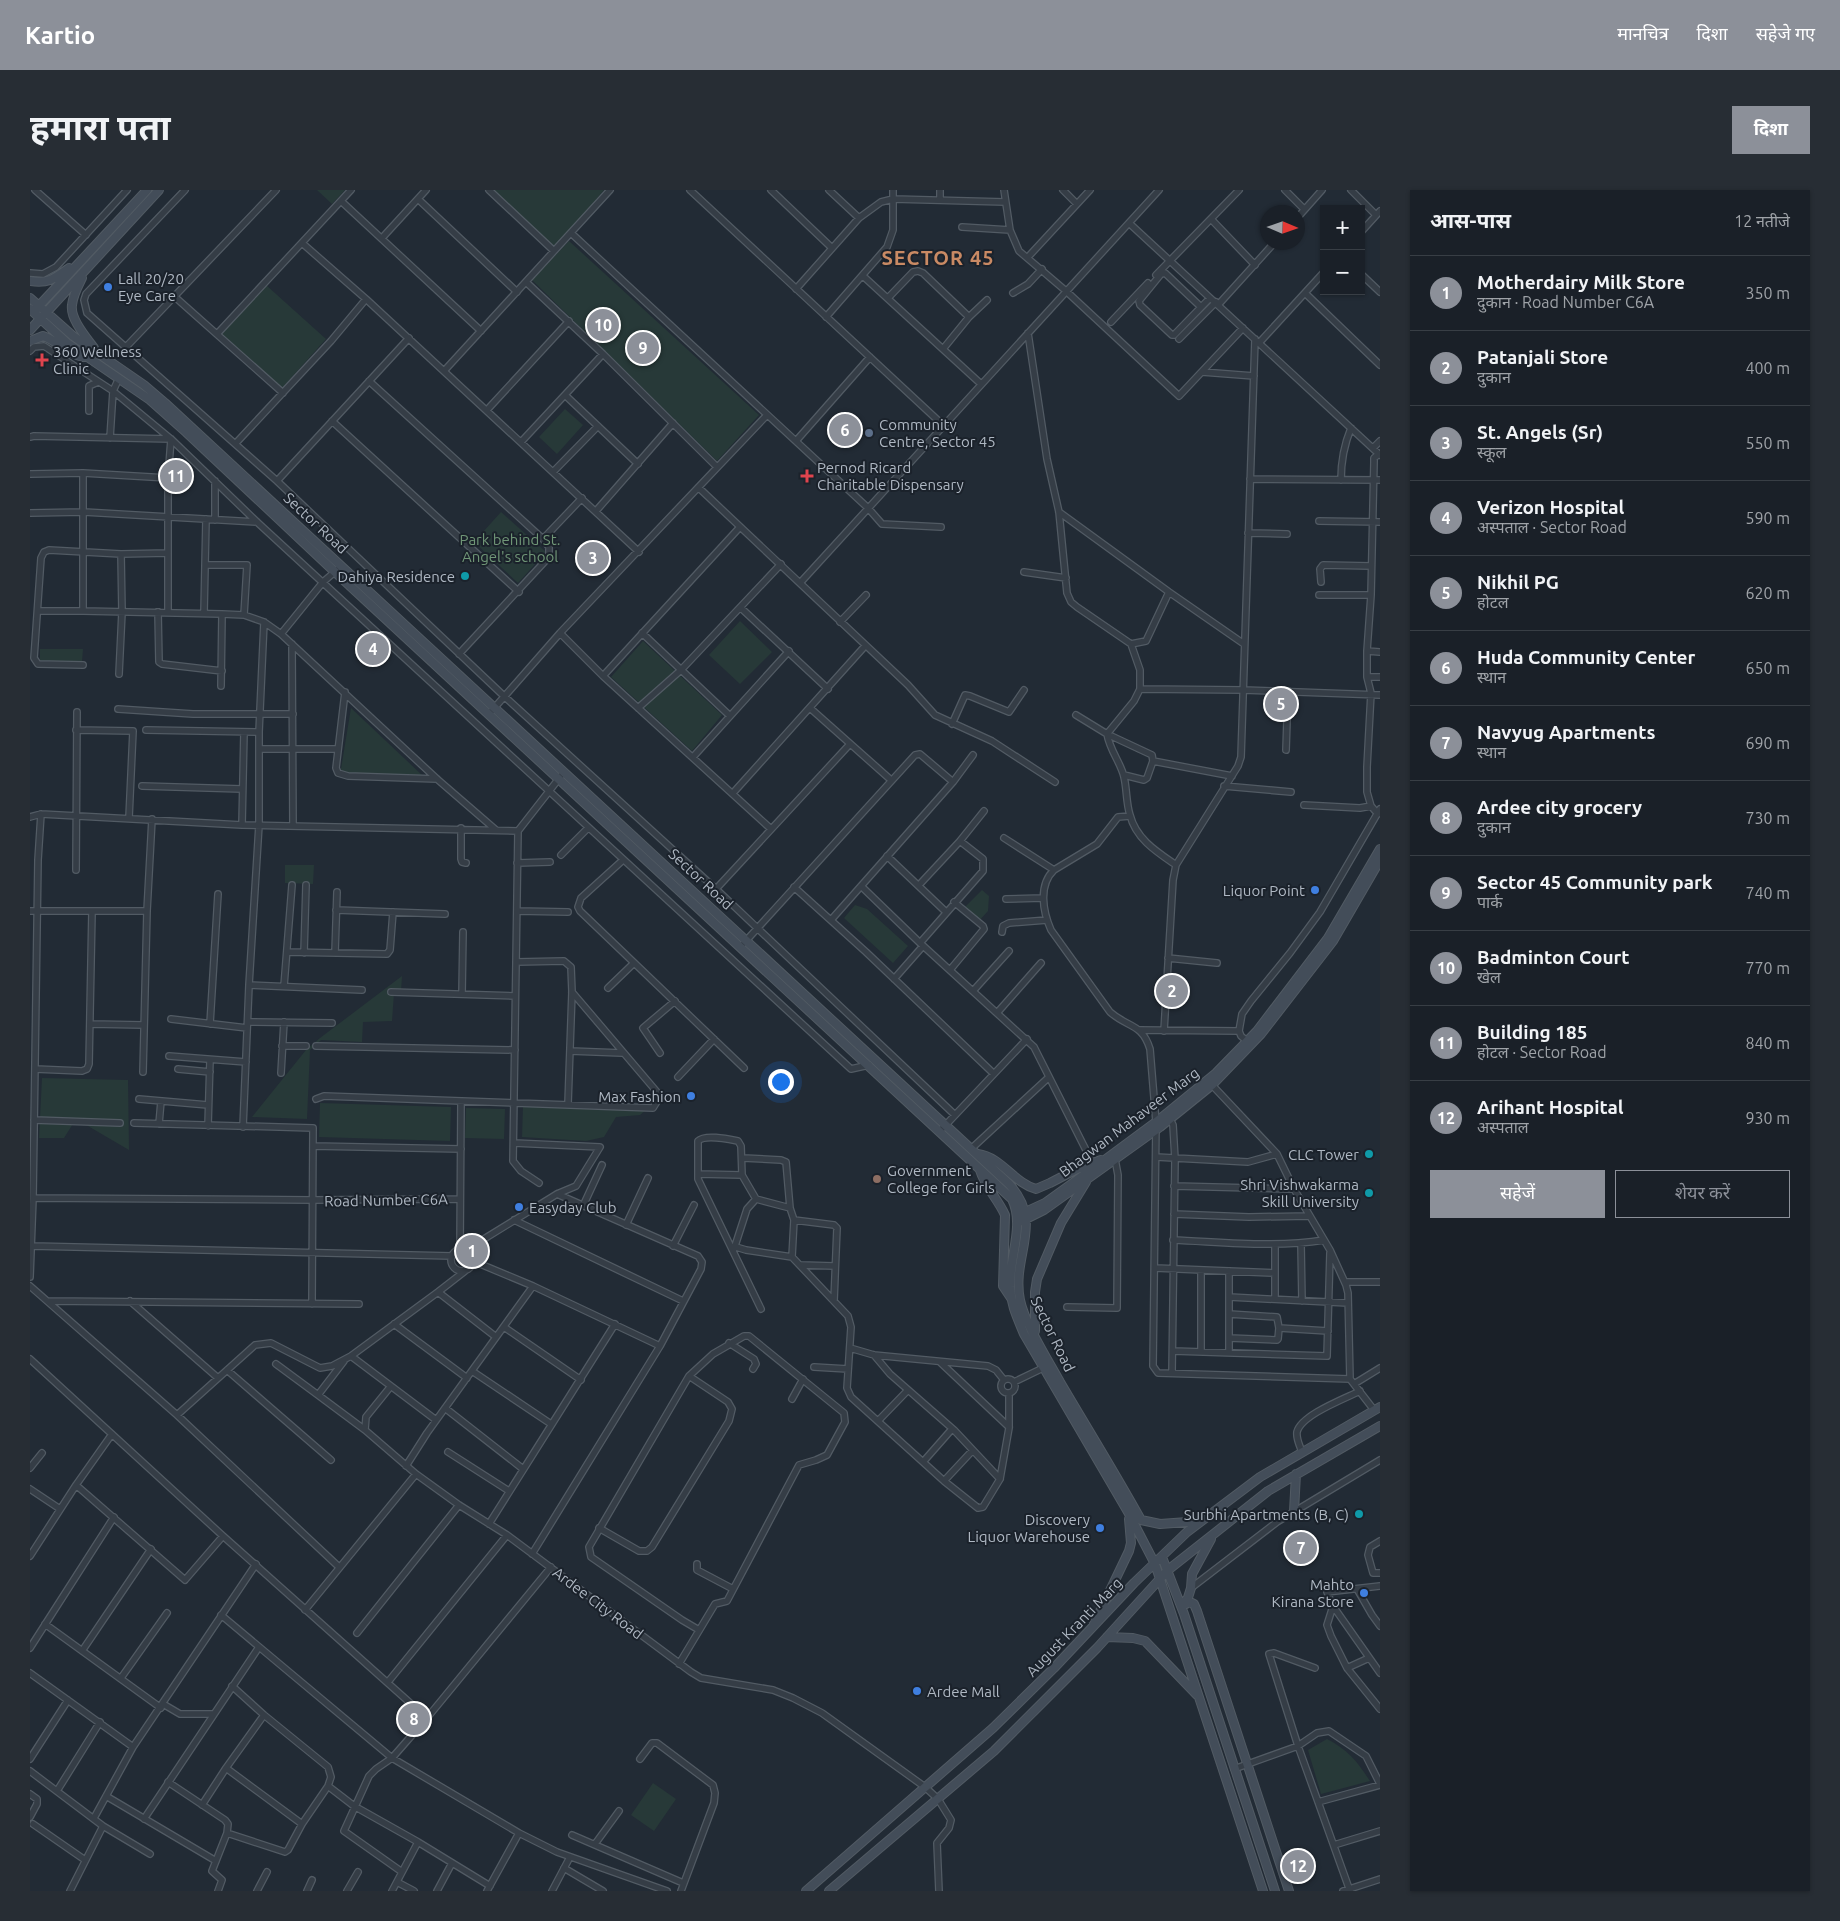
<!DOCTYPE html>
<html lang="hi">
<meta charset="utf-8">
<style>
body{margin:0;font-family:Ubuntu,"Noto Sans Devanagari",sans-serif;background:#272d34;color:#f1f3f6}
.controls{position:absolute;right:15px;top:15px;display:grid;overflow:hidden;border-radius:0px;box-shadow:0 1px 4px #0004}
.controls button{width:45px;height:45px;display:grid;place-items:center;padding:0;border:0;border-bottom:1px solid #383e45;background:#1a2028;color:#f1f3f6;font:25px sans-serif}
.compass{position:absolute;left:1230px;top:15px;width:45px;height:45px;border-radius:50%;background:#1a2028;box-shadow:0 1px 4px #0004;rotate:92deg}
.you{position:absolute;left:750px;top:891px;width:18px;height:18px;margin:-12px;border:4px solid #fff;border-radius:50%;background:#1a73e8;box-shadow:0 0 0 8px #1a73e833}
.badge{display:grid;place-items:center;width:32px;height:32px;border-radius:50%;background:#8c9099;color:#fff;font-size:16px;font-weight:700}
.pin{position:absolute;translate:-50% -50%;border:2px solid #fff;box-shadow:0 1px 5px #0006}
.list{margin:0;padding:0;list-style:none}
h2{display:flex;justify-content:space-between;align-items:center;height:65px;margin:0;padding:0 20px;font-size:21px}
h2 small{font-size:16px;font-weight:400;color:#9fa3a8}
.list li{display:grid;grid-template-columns:32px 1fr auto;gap:15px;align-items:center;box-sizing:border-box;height:75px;padding:0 20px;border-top:1px solid #383e45}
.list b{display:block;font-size:19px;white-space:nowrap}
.list p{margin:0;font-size:16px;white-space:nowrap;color:#9fa3a8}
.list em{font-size:16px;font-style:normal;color:#9fa3a8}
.actions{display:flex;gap:10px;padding:15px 20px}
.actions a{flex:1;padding:11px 0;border:1px solid #8c9099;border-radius:0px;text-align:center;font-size:18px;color:#8c9099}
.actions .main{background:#8c9099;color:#fff}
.map{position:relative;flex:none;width:1350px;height:1701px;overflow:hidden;border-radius:0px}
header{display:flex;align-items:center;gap:30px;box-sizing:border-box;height:70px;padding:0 25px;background:#8c9099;color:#fff}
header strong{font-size:24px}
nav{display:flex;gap:28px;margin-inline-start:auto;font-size:18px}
.intro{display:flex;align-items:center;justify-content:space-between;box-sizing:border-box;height:120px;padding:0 30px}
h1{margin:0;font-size:35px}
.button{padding:12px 22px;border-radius:0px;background:#8c9099;color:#fff;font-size:18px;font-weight:700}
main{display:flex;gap:30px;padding:0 30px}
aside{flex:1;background:#1a2028;border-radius:0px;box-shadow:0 1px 4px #0004}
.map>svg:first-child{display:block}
</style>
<header>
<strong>Kartio</strong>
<nav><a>मानचित्र</a><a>दिशा</a><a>सहेजे गए</a></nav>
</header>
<div class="intro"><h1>हमारा पता</h1><a class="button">दिशा</a></div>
<main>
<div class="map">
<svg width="1350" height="1701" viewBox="0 0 1350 1701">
<rect width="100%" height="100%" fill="#222b35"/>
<path fill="#273938" d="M287,0H315L302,14Z
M464,0H574L525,59Z
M539,51L729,225L687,271L502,90Z
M236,95L296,149L252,198L192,144Z
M535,219L553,235L527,264L509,247Z
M471,322L516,362L488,393L444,352Z
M710,431L742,462L710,494L679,465Z
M613,451L692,525L662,561L581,487Z
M10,459H53L52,472L10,471Z
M321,518L393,586L310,585Z
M255,675H284L283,694L255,693Z
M952,700L959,706L958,721L948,732L935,717Z
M825,715L837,719L878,756L863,773L814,728Z
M372,786L371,802L364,803L362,831L333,832L332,852L291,850L280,860L277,929L222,927L276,860L290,848Z
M12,888L98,890L99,960L46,929L34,948H9Z
M290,913L421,917L420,951L289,947Z
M493,916L617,919L610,925L586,927L574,947L556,951L492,947Z
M436,918L475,919L474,949L435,948Z
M1297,1549C1318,1560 1327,1571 1340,1591L1291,1604L1278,1560Z
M623,1593L646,1609L624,1641L601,1625Z"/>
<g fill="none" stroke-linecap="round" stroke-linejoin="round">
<g stroke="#525b64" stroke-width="8">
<path id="street" d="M5,0L56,45
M155,0L56,104L54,110L57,123L247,291L475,507L686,699L925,925
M459,0L524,61
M660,0L914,236
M741,0L802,58
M799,0L829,28
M974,0L980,40L989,61L1036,101L1149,206L1213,138
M1033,0L1047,14
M1255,0L1274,19
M1321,0L1346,25
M388,9L487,102
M910,10V0
M311,11L451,141
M1268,27L1292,0
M1181,29L1225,75
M1099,33L1350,265
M932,37L980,40
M1331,42L1350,21
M541,43L838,318L852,334L911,337
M352,48L396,0
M272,53L336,109L609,362
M998,67L1060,0
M0,83L13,84L26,77L97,0
M1331,84L1350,102
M1126,85L1209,0
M833,86L951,194
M496,92L573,164L687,277
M766,99L829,28L851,12L863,9V0
M983,103L998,94L1012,79
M1275,103L1350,175
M145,107L253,203
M858,108L883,82L888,81L893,83L939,127
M1188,115L1245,52
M1171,117L1135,83L1131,84L1109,111L1110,115L1142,145H1144L1180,108
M796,127L857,57L863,40V9L975,12
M1081,132L1118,93
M998,143L1017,269L1029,322L1037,403L1041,412L1047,417L1101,454L1110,480V499L1104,511L1077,544C1080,561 1091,573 1094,587C1097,599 1096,613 1100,625C1106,649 1127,662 1146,675
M187,144L321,0
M1149,149L1186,112
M1229,153L1294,82
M95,158L246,0
M913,159L939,127L957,110
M0,161L4,157L14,156L83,201L141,249L227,332L821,879L839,875
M414,181L580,0
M1172,182L1224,186
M339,191L513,349
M535,205L608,274
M457,220L539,131
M59,221V196L68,192
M302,231L489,402
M0,247L4,246L141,249
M80,248L83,201L89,188
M766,251L840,167
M491,252L573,164
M206,253L301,151L336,109
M1343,258L1350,251
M523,282L568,236
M53,283V421
M0,284L53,283L138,288
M1220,289L1350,290
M1311,290C1311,271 1314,255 1321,238
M247,291L379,148
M669,298L878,495L905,525L962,551L1025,592
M566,321L643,233
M1029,322L1139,402L1214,454
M0,323L54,322L227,332
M185,330V291
M1289,331L1350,332
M1218,343L1257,344
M176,375H217L214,425
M994,382L1036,388
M1291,392L1290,379L1293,375L1341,376
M770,393L1129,0
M1289,405H1341L1344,272V268L1349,264
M1341,405L1337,461V487L1341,503L1337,577V602L1341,616L1348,624
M711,418L798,499
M8,421H53L192,424L214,425L234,432L251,444L407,589L466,640
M128,422L129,472L132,474L192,481
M138,422V288L141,249
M174,423L176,329
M810,432L836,405
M530,443L573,486L741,639
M612,443L699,525
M251,444L293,392L307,380
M262,454L263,636
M1101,454L1116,451L1139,402
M1337,461L1350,462
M429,464L519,367V357L513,349L552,308
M53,475L8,474L4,468L11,368L14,362L19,360L91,364L138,363
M89,484L92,422L91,364
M573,486L710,337
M1337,487H1350
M191,496L192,424
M1110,499L1213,500L1350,505
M315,502L306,578L308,583L318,586L407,589
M608,518L651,480L751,374
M780,518L861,590
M88,519L163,524H263
M459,524L530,443L737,225
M1046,525L1077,544L1122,565L1123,571L1117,588L1114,590L1094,585
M922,534L935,505L940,506L979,522L994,500
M46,540L103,541L99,628
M116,540L229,542
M229,559H308
M1256,560L1258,501
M663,567L759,461
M1123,571L1202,586
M112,596L212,599
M1194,596L1261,602
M703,603L835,456
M1274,615L1330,618L1341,616
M1100,626L1088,627L1067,654L1024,680C1008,695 1013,722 1021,740L1080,822C1098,838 1112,833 1120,859L1126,932L1123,1176L1128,1183L1320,1189
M0,627L11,624L212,635L488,641
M212,635L214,542
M431,638V669L432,672L436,673
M974,648L1024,680
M531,665L558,638
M857,666L916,722
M593,670L551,708L548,717L550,721L714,878
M487,673L520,672
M46,680L47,522
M889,695L930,651L954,621
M831,696L890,753L1004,857L1062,972
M764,697L836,762L963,883
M686,699L820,554
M976,709L1013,708
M306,720L415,724
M0,721H117
M487,721L538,722
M801,730L923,592L943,565
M972,742L973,736L979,733L1017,730
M714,753L885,565L890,564L923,592
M890,753L953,681V669L930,651
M257,762L357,764L360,760L363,722
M274,763L276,695
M305,763L307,702
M1138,768L1187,773
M486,772L534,771L541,777L542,802L538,914
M920,780L954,739L953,736L924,712
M864,789L893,756
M219,795L332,800
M254,796L262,695
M578,798L604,773
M943,801L979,761
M361,802L485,806
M432,804L433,742
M967,823L1011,773
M141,829L217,838
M218,832L302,833
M60,834L114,835
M180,834L188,704
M1110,840L1209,841
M1134,841L1143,690L1146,675L1208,576L1211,567L1225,149
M1218,852L1211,846L1209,841L1212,824L1221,811L1260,763L1290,722L1350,619
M252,856H276
M286,856L485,860
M540,861L592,863
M630,863L613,838L645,811
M139,866L216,872
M5,879L52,881L57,879L59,874L62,721
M148,879L180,882
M113,882L117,721L122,629
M251,883L254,832
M648,887L684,849
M1182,895L1247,964L1264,999L1300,1060L1316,1095L1318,1103L1320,1189L1344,1220
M109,909L178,915
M286,909L294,906L623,918L628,910L627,902L542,802
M1140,929L1143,935L1145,969L1142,1183
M4,930L90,933
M104,933L283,938L282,1114
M129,934L131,911
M178,936L180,870
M213,937L219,795L229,635V542L234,432
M910,941L997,849
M283,956L431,959
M942,958L1018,888
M1126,967L1218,972L1247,964
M713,968L751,970L756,972L760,1018L764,1030L762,1067
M668,984L712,985
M509,993L491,981L483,971L488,641L534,582
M1144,996L1264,999
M3,1008L282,1010L430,1009
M553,1016L572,975
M1144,1024L1219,1027L1279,1026
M484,1030L653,1111
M764,1030L804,1035L807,1038L804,1111
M596,1035L618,988
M1143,1050C1193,1052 1244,1058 1294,1050
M1245,1054V1109
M1271,1054L1272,1111
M2,1056L422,1066
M643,1056L664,1015
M706,1057L716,1060L762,1067L818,1126L821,1137L817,1198L821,1207L914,1291L948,1318L953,1317L970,1289L979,1238V1203
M704,1059L717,1019L726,1009
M421 1070a11 11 0 1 1 22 0a11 11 0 1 1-22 0Z
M430,1060L431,911
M436,1060L527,1004L546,996L570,957L484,953
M443,1071L503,1096L630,1156
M771,1075L804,1076
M1125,1078L1245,1083
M1171,1080V1162
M0,1087L3,1008L8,670L11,624
M1315,1092H1350
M0,1096L147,1225L309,1377
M408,1102L466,1147
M1199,1107L1318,1113
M18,1111L329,1114
M100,1111L188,1188
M1037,1117L1087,1118L1088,985L1085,969
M731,1119L668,989V951C675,944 698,949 708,951L711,956L712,985L726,1009L760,1018
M364,1134L437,1188
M474,1137L551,1190
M1249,1138L1298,1141
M1199,1148L1247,1150L1248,1149L1249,1138L1247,1127L1199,1124
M699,1153L724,1169L726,1174L723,1179
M820,1158L844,1165L958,1176L966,1180L974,1190
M1143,1161L1297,1166L1300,1063
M1199,1163V1081
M844,1165L860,1184L924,1240L970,1289
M321,1166L406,1230
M0,1169L193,1346L397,1528
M910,1172L979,1237
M246,1174L288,1205L314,1171
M784,1177L818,1179
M197,1180L301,1270
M442,1181L521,1234
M971 1196a7 7 0 1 1 14 0a7 7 0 1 1-14 0Z
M984,1192L1013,1178
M1324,1194L1350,1178
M361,1196L336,1227L335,1240L386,1284L429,1315L477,1345L661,1482L671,1488L743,1500L763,1508L792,1523L895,1597L908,1609L921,1630L919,1638L907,1653L909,1701
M288,1205L335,1240
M762,1209L773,1189
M415,1218L493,1279
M147,1225L225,1155L241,1153L290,1178L302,1176L321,1166L408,1102L435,1081
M848,1231L878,1200
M418,1262L479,1301
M1272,1262C1270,1256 1266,1249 1267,1242C1271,1225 1314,1209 1330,1201
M893,1272L922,1239
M376,1276L397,1243L503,1096
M0,1278L12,1263
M914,1291L942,1261
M46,1295L155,1390L193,1346
M0,1299L30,1319
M459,1334L585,1134
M569,1338L609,1361H617L622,1357L699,1231L702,1219L698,1212L659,1186
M1350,1351L1340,1357L1338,1365L1343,1383H1350
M502,1364L630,1156L671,1079L672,1072L668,1066L527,1004
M0,1366L46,1295L82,1244
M667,1374V1380L703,1399
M1350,1396L1297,1402L1303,1416L1350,1483
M1161,1398L1247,1332L1350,1270
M1327,1399L1342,1425L1350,1436
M1303,1416L1297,1435L1301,1446L1317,1478L1350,1519
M275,1420L386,1284
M191,1425L362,1568L489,1643L527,1662L637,1701
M15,1434L131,1518
M327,1443L429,1315
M0,1458L84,1327
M52,1461L121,1359
M649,1474L685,1414L697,1411L769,1275L786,1270L797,1265L815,1232L814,1223L719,1146H714L683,1164L659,1186L559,1357L561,1367L652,1430L669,1440
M1285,1478L1244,1463L1239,1464L1268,1556L1320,1701
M1317,1478L1339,1468
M0,1483L103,1557
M91,1488L137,1423
M358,1492L477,1345
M202,1496L234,1525L298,1577L301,1587L298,1596L324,1616L388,1652L460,1696
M133,1514L150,1524H183
M0,1569L38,1510
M610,1569L622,1553H627L683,1595L685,1603L684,1613L651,1701
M196,1578L272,1634
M1204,1579L1268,1556L1287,1543L1299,1541L1336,1566L1350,1594
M0,1581L73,1636L120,1664
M138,1592L195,1630L198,1634L197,1643L255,1662L258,1660L272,1634L298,1596
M27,1601L70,1532
M0,1604L7,1609V1614L0,1627
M76,1606L186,1671
M1288,1612L1350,1595
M172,1615L196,1578L234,1525
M64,1628L103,1557L226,1374
M114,1629L229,1457
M3,1634L55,1670
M542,1645L653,1693
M565,1654L589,1621
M1304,1655L1350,1641
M534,1678L573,1701
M372,1682L314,1641L339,1586L346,1579L362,1568L397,1528L521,1377
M367,1692L384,1701
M40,1701L73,1636
M188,1701L192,1690L182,1681L197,1643
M227,1701L237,1682
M277,1701L282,1690
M317,1701L328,1682
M362,1701L388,1652
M407,1701L422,1673
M457,1701L489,1643
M522,1701L540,1667
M1313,1701L1350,1689"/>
</g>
<g stroke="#525b64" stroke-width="10">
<path id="secondary" d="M52,88C48,96 43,105 42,115C40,129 56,147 64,158
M0,91C18,94 24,89 39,78
M0,108L43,146L114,195L135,213L979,994C1015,1033 981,1066 990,1110C995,1134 1018,1170 1030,1192C1057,1238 1085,1283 1111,1330L1130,1334L1171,1331
M0,119L37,153L120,210L156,242L305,382L982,1009C995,1036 979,1067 980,1097C981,1115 987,1127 994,1144L1098,1322L1125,1374L1233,1701
M6,119L117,0
M0,140L129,0
M0,151L13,146C28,151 37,164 53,167
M948,964C971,967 984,993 1006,999L1020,993L1047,979L1071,970
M950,980C955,997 968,1009 975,1025L973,1096L981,1108
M991,1024L1015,1013L1076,969L1126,932L1186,883L1227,841L1298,748L1350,659
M992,1031L1014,1020L1130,937L1182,895L1231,844L1303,751L1350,670
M1005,1141V1102L1007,1089L1031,1033L1056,992
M1264,1321L1266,1284
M1132,1367L1154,1424L1245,1701
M1156,1410L1164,1414L1167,1421L1259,1701
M1156,1414L1161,1398L1162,1384L1181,1349
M1064,1434L1099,1361L1101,1353L1099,1329
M1077,1447L1103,1448L1115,1451L1167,1505
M776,1701L963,1538L1024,1478L1104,1393L1157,1342L1230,1287L1350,1217
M799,1701L964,1561L1067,1458L1138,1380L1238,1301L1350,1236"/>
</g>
<use href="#street" stroke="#353d46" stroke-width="5.5"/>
<use href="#secondary" stroke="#434d59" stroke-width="8"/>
</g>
<g fill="#3f7fe0" stroke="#1b222b" stroke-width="2">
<circle cx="78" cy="97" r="5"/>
<circle cx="1285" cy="700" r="5"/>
<circle cx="661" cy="906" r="5"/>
<circle cx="489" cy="1017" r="5"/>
<circle cx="1070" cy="1338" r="5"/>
<circle cx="1334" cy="1403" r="5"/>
<circle cx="887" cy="1501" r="5"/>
</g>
<g fill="#e0444e" stroke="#1b222b" stroke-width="2">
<path d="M9.5 162.5h5v5h5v5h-5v5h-5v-5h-5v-5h5z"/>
<path d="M774.5 278.5h5v5h5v5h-5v5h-5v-5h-5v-5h5z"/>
</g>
<circle fill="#5c6f8a" stroke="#1b222b" stroke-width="2" cx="839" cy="243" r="5"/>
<g fill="#0f9aa8" stroke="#1b222b" stroke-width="2">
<circle cx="435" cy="386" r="5"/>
<circle cx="1339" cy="964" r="5"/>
<circle cx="1339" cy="1003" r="5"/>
<circle cx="1329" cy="1324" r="5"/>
</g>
<circle fill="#8d6e63" stroke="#1b222b" stroke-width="2" cx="847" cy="989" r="5"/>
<g text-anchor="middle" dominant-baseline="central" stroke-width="4" stroke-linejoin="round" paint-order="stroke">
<g font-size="15" fill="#afb8c3" stroke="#1b222b" text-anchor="end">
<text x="88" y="88" text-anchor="start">Lall 20/20<tspan x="88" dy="17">Eye Care</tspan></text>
<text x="23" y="161" text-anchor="start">360 Wellness<tspan x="23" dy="17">Clinic</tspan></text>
<text x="849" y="234" text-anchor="start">Community<tspan x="849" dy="17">Centre, Sector 45</tspan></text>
<text x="787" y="277" text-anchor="start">Pernod Ricard<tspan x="787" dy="17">Charitable Dispensary</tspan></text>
<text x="425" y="386">Dahiya Residence</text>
<text x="1275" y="700">Liquor Point</text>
<text x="651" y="906">Max Fashion</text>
<text x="1329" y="964">CLC Tower</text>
<text x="857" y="980" text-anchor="start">Government<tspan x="857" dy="17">College for Girls</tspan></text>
<text x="1329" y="994">Shri Vishwakarma<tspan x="1329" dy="17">Skill University</tspan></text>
<text x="499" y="1017" text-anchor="start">Easyday Club</text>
<text x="1319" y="1324">Surbhi Apartments (B, C)</text>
<text x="1060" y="1329">Discovery<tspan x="1060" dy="17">Liquor Warehouse</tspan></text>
<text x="1324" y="1394">Mahto<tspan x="1324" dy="17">Kirana Store</tspan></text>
<text x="897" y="1501" text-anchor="start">Ardee Mall</text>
</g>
<g font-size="15" fill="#afb8c3" stroke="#1b222b">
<text transform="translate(286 333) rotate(43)">Sector Road</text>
<text transform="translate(671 689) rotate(43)">Sector Road</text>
<text transform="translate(1099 932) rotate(-37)">Bhagwan Mahaveer Marg</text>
<text transform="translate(356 1010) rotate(-1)">Road Number C6A</text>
<text transform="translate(1023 1144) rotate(64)">Sector Road</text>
<text transform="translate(568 1413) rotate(37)">Ardee City Road</text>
<text transform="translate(1044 1437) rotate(-46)">August Kranti Marg</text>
</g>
<g font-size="15" fill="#709677" stroke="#1b222b">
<text x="480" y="349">Park behind St.<tspan x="480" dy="17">Angel's school</tspan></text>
</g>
<g font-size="20" font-weight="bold" letter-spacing="1" fill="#c98a64" stroke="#1b222b">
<text x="908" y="67">SECTOR 45</text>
</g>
</g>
</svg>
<div class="controls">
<button>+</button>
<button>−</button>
</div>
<svg class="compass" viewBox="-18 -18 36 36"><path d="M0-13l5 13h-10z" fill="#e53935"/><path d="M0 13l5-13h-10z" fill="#9fa3a8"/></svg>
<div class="you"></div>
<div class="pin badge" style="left:442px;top:1061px">1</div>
<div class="pin badge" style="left:1142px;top:801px">2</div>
<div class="pin badge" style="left:563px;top:368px">3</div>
<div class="pin badge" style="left:343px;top:459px">4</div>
<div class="pin badge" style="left:1251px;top:514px">5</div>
<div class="pin badge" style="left:815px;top:240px">6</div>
<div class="pin badge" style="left:1271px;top:1358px">7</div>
<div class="pin badge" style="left:384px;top:1529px">8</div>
<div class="pin badge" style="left:613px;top:158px">9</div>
<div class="pin badge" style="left:573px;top:135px">10</div>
<div class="pin badge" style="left:146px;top:286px">11</div>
<div class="pin badge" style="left:1268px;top:1676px">12</div>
</div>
<aside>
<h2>आस-पास<small>12 नतीजे</small></h2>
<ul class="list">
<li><span class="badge">1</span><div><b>Motherdairy Milk Store</b><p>दुकान · Road Number C6A</p></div><em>350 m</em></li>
<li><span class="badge">2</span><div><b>Patanjali Store</b><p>दुकान</p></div><em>400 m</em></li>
<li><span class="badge">3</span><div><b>St. Angels (Sr)</b><p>स्कूल</p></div><em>550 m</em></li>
<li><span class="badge">4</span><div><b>Verizon Hospital</b><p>अस्पताल · Sector Road</p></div><em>590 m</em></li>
<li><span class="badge">5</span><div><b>Nikhil PG</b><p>होटल</p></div><em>620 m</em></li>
<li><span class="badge">6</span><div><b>Huda Community Center</b><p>स्थान</p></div><em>650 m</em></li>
<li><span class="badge">7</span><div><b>Navyug Apartments</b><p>स्थान</p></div><em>690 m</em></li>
<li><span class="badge">8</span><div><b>Ardee city grocery</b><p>दुकान</p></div><em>730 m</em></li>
<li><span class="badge">9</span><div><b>Sector 45 Community park</b><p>पार्क</p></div><em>740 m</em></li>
<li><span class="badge">10</span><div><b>Badminton Court</b><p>खेल</p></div><em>770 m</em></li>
<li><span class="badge">11</span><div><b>Building 185</b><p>होटल · Sector Road</p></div><em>840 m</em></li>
<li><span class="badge">12</span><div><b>Arihant Hospital</b><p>अस्पताल</p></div><em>930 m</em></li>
</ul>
<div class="actions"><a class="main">सहेजें</a><a>शेयर करें</a></div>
</aside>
</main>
